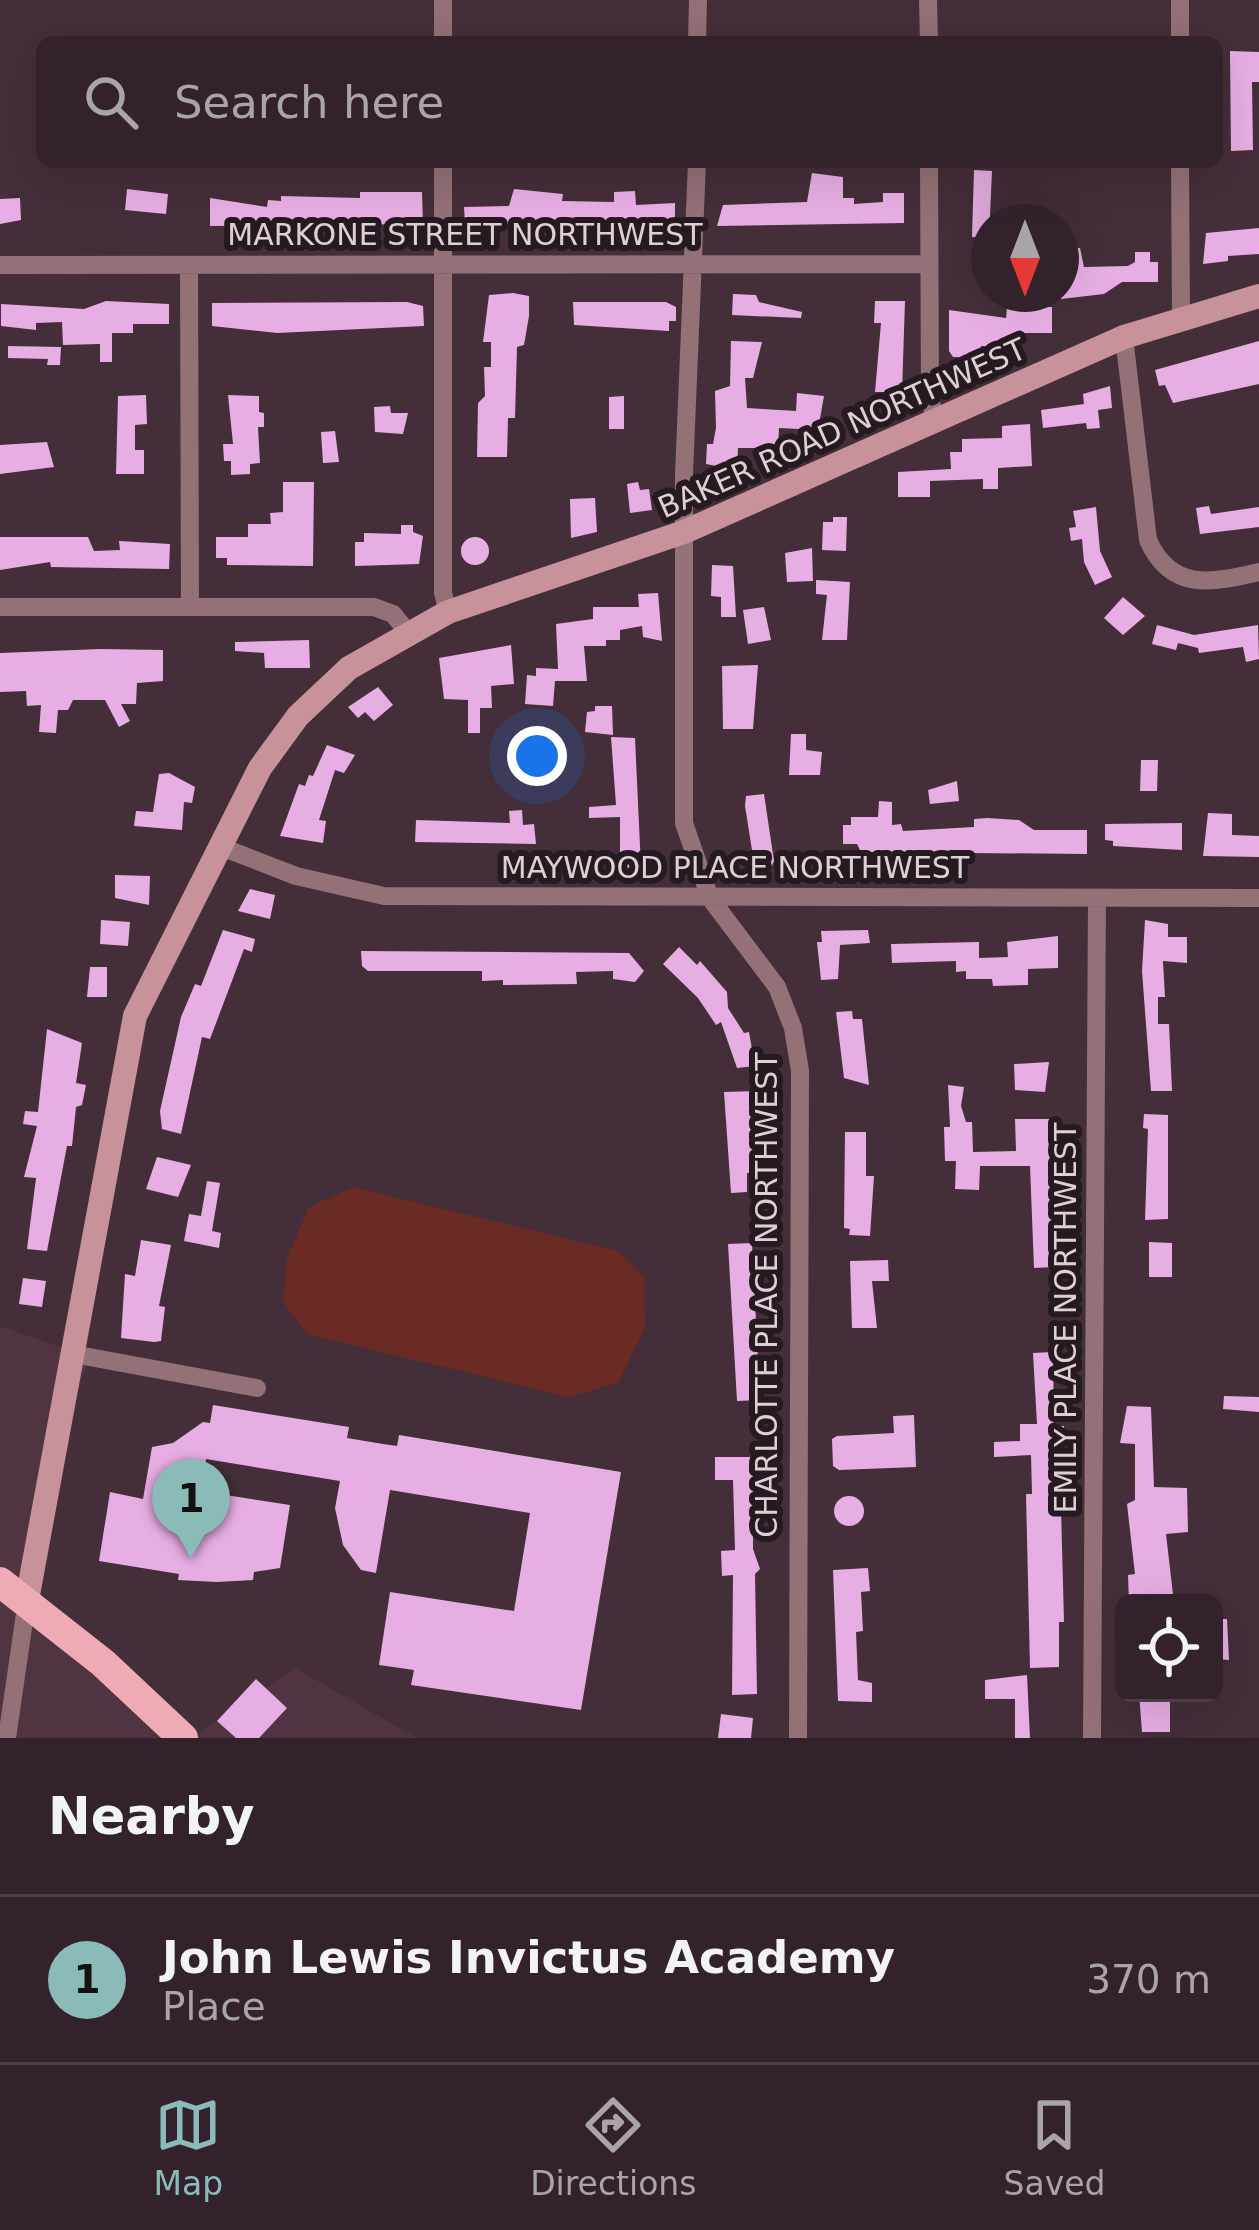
<!DOCTYPE html>
<style>
body{margin:0;font-family:"DejaVu Sans",sans-serif;background:#3e2f37;color:#f1f3f6}
.controls{position:absolute;right:36px;bottom:36px;display:grid;overflow:hidden;border-radius:18px;box-shadow:0 12px 48px #0002}
.controls button{width:108px;height:108px;display:grid;place-items:center;padding:0;border:0;border-bottom:3px solid #4e3f47;background:#33222b;color:#f1f3f6;font:60px sans-serif}
.compass{position:absolute;left:971px;top:204px;width:108px;height:108px;border-radius:50%;background:#33222b;box-shadow:0 12px 48px #0002;rotate:180deg}
.you{position:absolute;left:537px;top:756px;width:42px;height:42px;margin:-30px;border:9px solid #fff;border-radius:50%;background:#1a73e8;box-shadow:0 0 0 18px #1a73e833}
.badge{display:grid;place-items:center;width:78px;height:78px;border-radius:50%;background:#8bbbb9;color:#111;font-size:39px;font-weight:700}
.pin{position:absolute;translate:-50% -99px;filter:drop-shadow(0 3px 6px #0008)}
.pin::after{content:'';position:absolute;top:63px;width:42px;height:36px;background:inherit;clip-path:polygon(0 0,100% 0,50% 100%)}
.list{margin:0;padding:0;list-style:none}
h2{display:flex;justify-content:space-between;align-items:center;height:156px;margin:0;padding:0 48px;font-size:51px}
h2 small{font-size:39px;font-weight:400;color:#a9a4a9}
.list li{display:grid;grid-template-columns:78px 1fr auto;gap:36px;align-items:center;box-sizing:border-box;height:168px;padding:0 48px;border-top:3px solid #4e3f47}
.list b{display:block;font-size:45px;white-space:nowrap}
.list p{margin:0;font-size:39px;white-space:nowrap;color:#a9a4a9}
.list em{font-size:39px;font-style:normal;color:#a9a4a9}
.icon{flex:none;width:66px;height:66px;fill:none;stroke:currentColor;stroke-width:2;stroke-linecap:round;stroke-linejoin:round}
.map{position:relative;flex:none;width:1259px;height:1738px;overflow:hidden}
.search{position:absolute;background:#33222b;box-shadow:0 12px 48px #0002;left:36px;right:36px;top:36px;height:132px;display:flex;align-items:center;gap:30px;box-sizing:border-box;padding:0 42px;border-radius:18px;color:#a9a4a9;font-size:45px}
.sheet{height:324px;background:#33222b}
nav{display:flex;justify-content:space-around;align-items:center;box-sizing:border-box;height:168px;border-top:3px solid #4e3f47;background:#33222b;font-size:33px;color:#a9a4a9}
nav a{display:grid;justify-items:center;gap:6px}
nav .on{color:#8bbbb9}
.map>svg:first-child{display:block}
</style>
<div class="map">
<svg width="1259" height="1738" viewBox="0 0 1259 1738">
<rect width="100%" height="100%" fill="#442e39"/>
<path fill="#513442" d="M0,1326L90,1357L55,1455L28,1589L188,1738H0Z
M295,1668L417,1738H192Z"/>
<path fill="#692b24" d="M353,1187L618,1251L644,1277L645,1328L618,1383L568,1397L307,1334L283,1302L287,1258L309,1207Z"/>
<path fill="#e7aee3" d="M1230,51L1259,52V82H1252L1253,150L1231,151Z
M974,170L992,171L989,238L972,237Z
M812,173L843,177V198H854V204L883,202V193H904V223L717,226L723,205L807,202Z
M127,189L168,194L166,214L125,210Z
M514,189L563,194L562,201L614,202V192L635,191L636,205L675,203V226L465,224L464,207L509,206Z
M360,192H422L423,224L210,226V198L267,207L268,200L281,201V196L360,198Z
M20,198L21,220L0,224V199Z
M1259,228V254L1228,256V261L1203,264L1206,233Z
M1063,248H1080L1084,267L1128,266L1135,262V252H1150V262H1158V282H1122L1104,294L1061,299Z
M513,293L529,296V316L524,345L517,347L515,418H508L507,457H477L478,403L485,396L484,367H491V342H483L489,295Z
M733,294L756,295L759,302L802,312L801,318L732,315Z
M106,301L169,304V324H133V333H112V362H100V344L63,345L62,322L36,323V330L1,326V304L84,309Z
M875,301H905L902,392H875L881,323H874Z
M407,302L423,306L424,326L277,333L212,326V303Z
M573,302H666L676,307V321H669V331L574,325Z
M1052,307V333H1017L1014,347L981,346V357H953L949,351V310L1006,318L1007,308Z
M731,341L762,342L753,378H745L747,408L796,411L797,393L824,396L818,430L779,428L778,448H738L737,470L706,464L707,444H713L716,428L715,391L730,386Z
M1259,341V384L1173,403L1165,385L1159,386L1155,370Z
M8,346L61,347L60,365H47L48,359L8,358Z
M1110,386L1112,408L1098,410L1100,428L1087,429L1086,423L1043,428L1041,410L1084,404L1083,394Z
M146,395L147,424L135,425V450H144V474H116L118,396Z
M228,395L259,396V412L264,413V427H258L260,463L250,464V474L231,475V461H224L223,444H233Z
M624,396V429H609V397Z
M390,406L391,413H408L403,434L375,432L374,407Z
M1030,424L1032,466L998,468V489H983V479L930,481V497H898V472L951,469L950,452H962V439L1002,438V426Z
M335,431L339,462L323,463L321,432Z
M47,442L54,467L0,474V445Z
M283,482H314L313,566L227,565V558H216V537H248V524H271L270,513L283,512Z
M638,482L640,490L649,489L652,510L630,513L627,484Z
M595,498L597,532L571,538L570,499Z
M1209,506L1211,514L1259,507V527L1200,534L1196,508Z
M1096,507L1100,551L1112,577L1095,585L1084,562L1082,539L1071,541L1069,528L1076,527L1073,511Z
M833,517H847L846,551L822,550L823,522H833Z
M401,525H413V532L423,536L419,564L355,566V542H364V533L401,534Z
M461 551a14 14 0 1 1 28 0a14 14 0 1 1-28 0Z
M0,537H88L94,551L120,550L119,541L170,544L169,569L51,567L50,562L0,570Z
M812,548L813,581L787,582L785,553Z
M712,565L733,566L736,617H721V597L711,596Z
M816,580L850,582L847,640H822L827,595L816,594Z
M658,593L662,641L643,637L642,626L620,630V640H606V646H584L587,681H555L553,706L525,704L527,675L536,676V668L558,669L556,624L593,619V607H639L638,594Z
M1123,597L1145,616L1123,635L1104,618Z
M764,607L771,640L748,644L743,610Z
M1157,625L1194,635L1258,625L1259,659L1246,662L1243,647L1199,653L1198,648L1178,643L1176,650L1152,644Z
M309,640L310,668H265L264,653L235,651V642Z
M511,645L514,684L491,686L492,708H480V733H468V700L444,699L439,658Z
M100,649L163,650V681L137,683L136,704H121L130,721L119,727L105,700H73L68,710H58L56,733L39,732L41,705L27,706L26,691L0,692V653Z
M758,665L753,729H723L722,666Z
M378,687L393,705L374,721L365,712L358,718L348,707Z
M595,706H612L613,735L585,732L587,712L595,711Z
M791,734H806V750L822,752L820,775H789Z
M611,737L635,738L641,867L620,868V817L589,818V807L616,805Z
M327,745L355,755L344,773L335,770L319,820L326,821L323,843L280,836L299,784L305,786L309,775L313,776Z
M1141,760H1158L1157,791H1140Z
M169,773L195,787L192,803L184,802L182,830L134,826L136,811L153,812L159,774Z
M957,781L959,801L930,804L928,790Z
M764,794L774,861L771,867L755,869L745,806L746,796Z
M879,801L892,802V825L901,824L903,831L974,827V819L987,818L1019,820L1034,830H1087V854L861,852L857,844H843V825H851V817H878Z
M522,810L523,825L534,824L536,844L415,842L416,820L510,823L509,811Z
M1208,813L1232,814V835L1259,836V857L1203,856Z
M1182,823V850L1113,846V841L1105,840V824Z
M115,875L150,876L149,905L115,898Z
M250,889L275,895L270,919L238,911Z
M101,920L130,922L128,946L100,944Z
M1145,920L1168,924V937H1187V963L1163,961L1165,997H1158V1024H1169L1172,1091H1151L1142,971Z
M223,930L255,939L252,952L244,949L210,1039L202,1037L181,1134L162,1129L160,1111L181,1017L195,984L201,986Z
M868,930L870,943L840,945L838,979L821,980L817,942H822L821,931Z
M1058,936V968L1028,969V985L993,986L992,979H966V971L956,972V961L892,963L891,944L979,942V958L1008,957L1007,942Z
M679,947L697,965L700,961L727,992L728,1008L744,1033L749,1032L755,1066L737,1068L721,1022L716,1025L698,998L663,964Z
M361,951L629,953L644,971L635,982L613,979V971L576,972L577,984L503,985V980L482,981V971H368L362,966Z
M90,967H107V997H87Z
M852,1011L853,1019H862L869,1085L844,1078L836,1012Z
M47,1029L82,1043L76,1083L86,1085L82,1105L76,1107L72,1146H67L47,1251L27,1249L36,1178L24,1177L37,1126L23,1124L25,1111L38,1112Z
M1049,1062L1045,1092L1015,1090L1014,1064Z
M948,1085L964,1087L961,1106L966,1122H972L973,1152L1016,1151L1015,1119H1052V1202H1056L1058,1226L1053,1227L1054,1267L1034,1268L1030,1166H980L979,1190L955,1189L956,1161H945L944,1127H950Z
M758,1091L754,1173H747V1192L731,1193L724,1092Z
M1144,1114L1168,1115V1219L1145,1220L1148,1129L1143,1128Z
M845,1132H866V1176H874L870,1236L849,1235L850,1229L844,1228Z
M157,1157L191,1165L178,1197L146,1189Z
M207,1181L220,1183L212,1231L221,1233L219,1248L184,1241L189,1214L201,1216Z
M141,1240L171,1245L159,1306L165,1307L161,1341L154,1342L121,1338L125,1274L135,1276Z
M1149,1242L1172,1243V1277H1149Z
M752,1243L760,1400L737,1401L728,1244Z
M888,1260L889,1281H872L877,1328H852L850,1261Z
M23,1278L46,1281L42,1307L19,1304Z
M1053,1352L1054,1426H1064L1060,1470L1064,1622H1059V1667L1030,1668L1026,1494H1032L1031,1455L994,1457V1442L1020,1441V1424H1037L1033,1353Z
M1224,1396L1259,1397V1412L1223,1409Z
M213,1405L349,1427L347,1438L383,1444L397,1446L399,1435L621,1472L581,1710L411,1685L414,1670L379,1665L390,1592L514,1611L530,1513L390,1490L376,1573L361,1570L343,1545L335,1508L340,1481L206,1459L200,1491L290,1505L280,1568L254,1572L253,1580L217,1582L178,1580L179,1574L99,1561L110,1492L143,1499L152,1447L173,1443L203,1422L210,1423Z
M1127,1406L1151,1407L1154,1487L1187,1488L1188,1532L1166,1534L1174,1603H1129L1128,1575L1135,1574L1127,1504L1135,1500V1444L1120,1443Z
M914,1415L916,1467L839,1470L833,1466L832,1439L837,1436L894,1433L893,1416Z
M715,1457H753V1549L760,1569L755,1574L757,1694L732,1695L733,1575L722,1576L721,1551L735,1550L733,1480H715Z
M834 1511a15 15 0 1 1 30 0a15 15 0 1 1-30 0Z
M868,1568L870,1591L861,1592L863,1631L856,1632L858,1680L872,1683V1702L838,1701L833,1570Z
M1218,1619H1227L1229,1660L1216,1659Z
M1027,1675L1030,1738H1015V1699H985V1680Z
M256,1679L287,1708L259,1738H236L217,1721Z
M1139,1693H1170V1732H1142Z
M721,1714L753,1718L751,1738H718Z"/>
<g fill="none" stroke-linecap="round" stroke-linejoin="round">
<path stroke="#937176" stroke-width="18" d="M928,0L929,42
M1180,0V42
M443,42V0
M697,42L698,0
M443,162V593L448,612
M697,162L684,474V823L710,898L777,987L793,1028L800,1071L798,1738
M929,162L930,398L935,420
M1180,162L1181,316
M0,265L929,264
M189,265L190,607
M1124,337L1148,540C1171,592 1212,583 1259,572
M0,607H374L393,614L406,630
M219,846L296,876L384,896L1259,898
M73,1354L257,1388
M7,1738L27,1600
M1092,1738L1097,898"/>
<path stroke="#c7929a" stroke-width="24" d="M27,1600L135,1016L260,768L298,716L349,668L448,612L684,532L1124,337L1259,296"/>
<path stroke="#efabb5" stroke-width="30" d="M0,1582L103,1663L183,1738"/>
</g>
<g text-anchor="middle" dominant-baseline="central" stroke-width="12" stroke-linejoin="round" paint-order="stroke">
<g font-size="30" fill="#decfd6" stroke="#241a1f">
<text x="465" y="234">MARKONE STREET NORTHWEST</text>
<text transform="translate(842 428) rotate(-24)">BAKER ROAD NORTHWEST</text>
<text x="735" y="867">MAYWOOD PLACE NORTHWEST</text>
<text transform="translate(766 1295) rotate(-90)">CHARLOTTE PLACE NORTHWEST</text>
<text transform="translate(1065 1318) rotate(-90)">EMILY PLACE NORTHWEST</text>
</g>
</g>
</svg>
<div class="controls">
<button><svg class="icon" aria-label="locate" viewBox="0 0 24 24"><circle cx="12" cy="12" r="6"/><path d="M12 2v4M12 18v4M2 12h4M18 12h4"/></svg></button>
</div>
<svg class="compass" viewBox="-18 -18 36 36"><path d="M0-13l5 13h-10z" fill="#e53935"/><path d="M0 13l5-13h-10z" fill="#a9a4a9"/></svg>
<div class="you"></div>
<div class="pin badge" style="left:191px;top:1558px">1</div>
<div class="search"><svg class="icon" aria-label="search" viewBox="0 0 24 24"><circle cx="10" cy="10" r="6"/><path d="M15 15l6 6"/></svg>Search here</div>
</div>
<section class="sheet">
<h2>Nearby<small></small></h2>
<ul class="list">
<li><span class="badge">1</span><div><b>John Lewis Invictus Academy</b><p>Place</p></div><em>370 m</em></li>
</ul>
</section>
<nav>
<a class="on"><svg class="icon" aria-label="map" viewBox="0 0 24 24"><path d="M3 6l6-2 6 2 6-2v14l-6 2-6-2-6 2zM9 4v14M15 6v14"/></svg>Map</a>
<a><svg class="icon" aria-label="directions" viewBox="0 0 24 24"><path d="M12 3l9 9-9 9-9-9zM9 14v-3h6M13 9l2 2-2 2"/></svg>Directions</a>
<a><svg class="icon" aria-label="saved" viewBox="0 0 24 24"><path d="M7 4h10v16l-5-4-5 4z"/></svg>Saved</a>
</nav>
